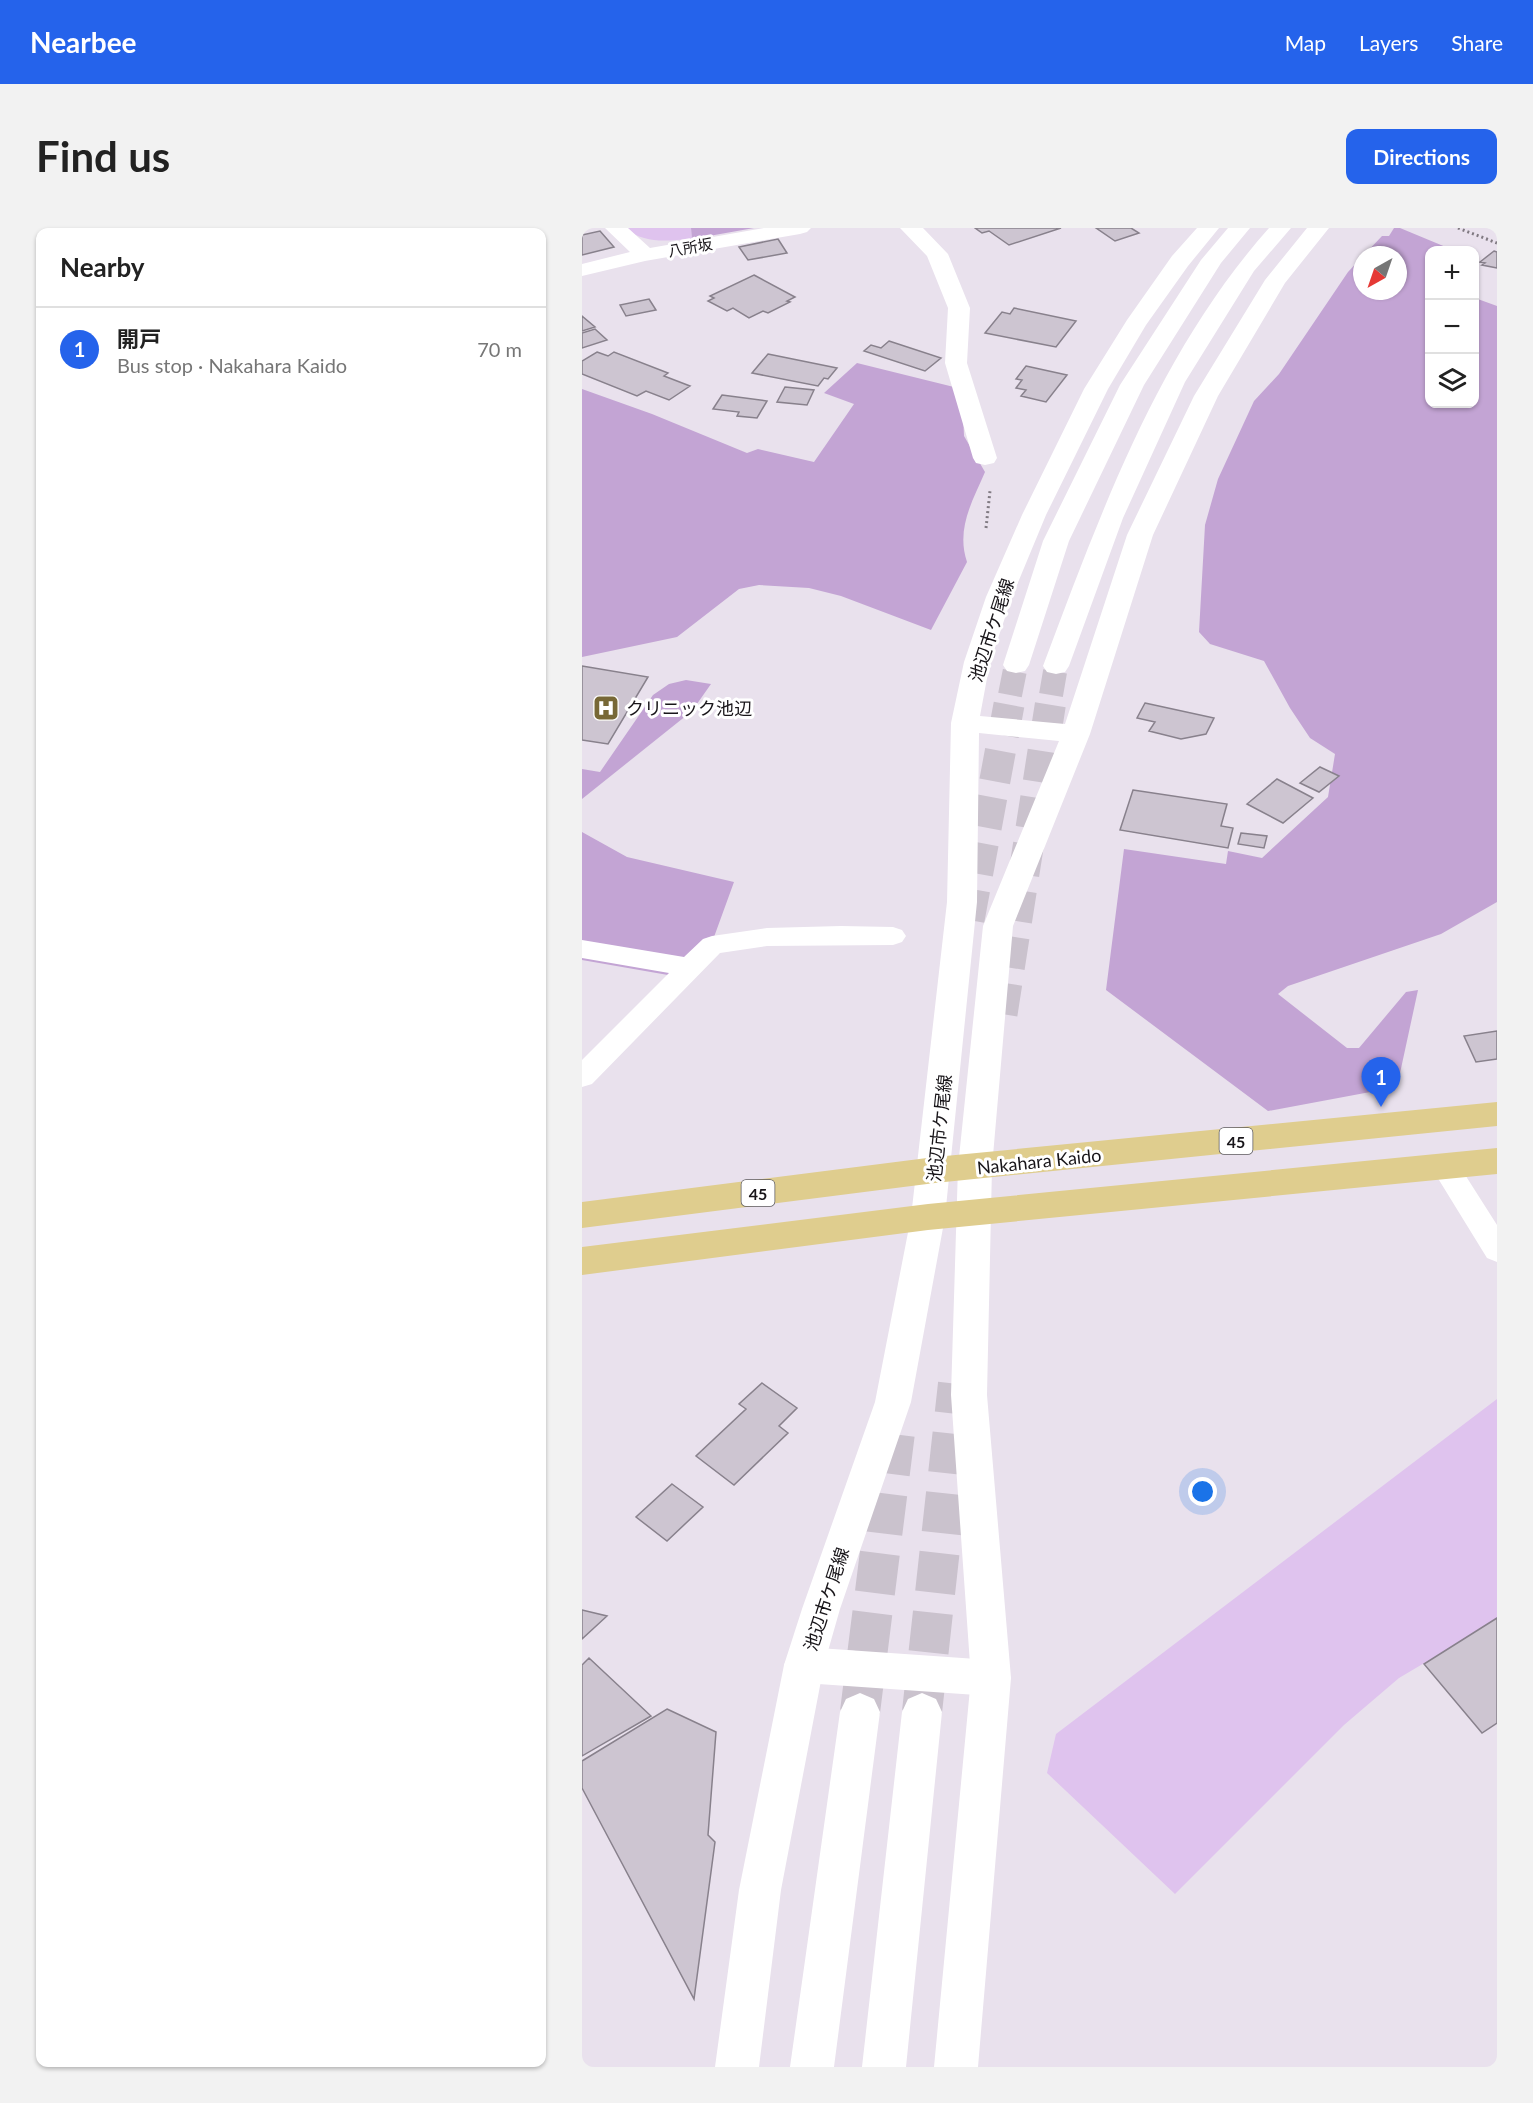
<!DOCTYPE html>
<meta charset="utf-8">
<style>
body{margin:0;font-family:Lato,"Noto Sans JP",sans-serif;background:#f2f2f2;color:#222}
.controls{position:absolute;right:18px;top:18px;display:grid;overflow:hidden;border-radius:12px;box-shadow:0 2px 4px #0004}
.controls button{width:54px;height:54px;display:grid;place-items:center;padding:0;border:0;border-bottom:2px solid #e0e0e0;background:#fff;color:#222;font:30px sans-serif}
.compass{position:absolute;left:771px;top:18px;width:54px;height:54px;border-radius:50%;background:#fff;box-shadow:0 2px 4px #0004;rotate:220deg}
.you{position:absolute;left:621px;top:1264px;width:21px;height:21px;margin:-15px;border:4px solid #fff;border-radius:50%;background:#1a73e8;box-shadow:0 0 0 9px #1a73e833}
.badge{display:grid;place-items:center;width:39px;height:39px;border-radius:50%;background:#2563eb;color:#fff;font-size:20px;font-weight:700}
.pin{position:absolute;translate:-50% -50px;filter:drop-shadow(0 2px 3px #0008)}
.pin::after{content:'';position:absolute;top:32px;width:21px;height:18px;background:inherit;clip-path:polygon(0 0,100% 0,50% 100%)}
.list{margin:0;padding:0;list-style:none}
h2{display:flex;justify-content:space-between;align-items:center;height:78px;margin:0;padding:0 24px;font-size:26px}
h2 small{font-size:20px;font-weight:400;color:#767676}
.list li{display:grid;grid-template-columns:39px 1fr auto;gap:18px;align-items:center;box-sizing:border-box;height:84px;padding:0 24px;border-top:2px solid #e0e0e0}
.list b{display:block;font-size:22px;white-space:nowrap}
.list p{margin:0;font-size:20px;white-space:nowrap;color:#767676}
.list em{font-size:20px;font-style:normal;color:#767676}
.icon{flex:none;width:33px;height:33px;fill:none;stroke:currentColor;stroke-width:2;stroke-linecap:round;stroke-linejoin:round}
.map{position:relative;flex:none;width:915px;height:1839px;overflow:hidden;border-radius:12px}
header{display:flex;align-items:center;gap:36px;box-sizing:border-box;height:84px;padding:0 30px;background:#2563eb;color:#fff}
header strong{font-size:28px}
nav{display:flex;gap:33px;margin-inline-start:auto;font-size:21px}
.intro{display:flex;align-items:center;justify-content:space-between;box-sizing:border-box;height:144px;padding:0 36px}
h1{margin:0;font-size:42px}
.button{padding:15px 27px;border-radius:12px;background:#2563eb;color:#fff;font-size:21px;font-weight:700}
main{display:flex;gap:36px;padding:0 36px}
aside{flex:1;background:#fff;border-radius:12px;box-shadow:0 2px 4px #0004}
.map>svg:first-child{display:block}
</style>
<header>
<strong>Nearbee</strong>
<nav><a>Map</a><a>Layers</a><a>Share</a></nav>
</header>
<div class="intro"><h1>Find us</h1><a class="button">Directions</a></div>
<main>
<aside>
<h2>Nearby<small></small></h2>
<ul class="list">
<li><span class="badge">1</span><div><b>開戸</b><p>Bus stop · Nakahara Kaido</p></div><em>70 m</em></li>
</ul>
</aside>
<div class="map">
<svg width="915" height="1839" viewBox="0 0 915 1839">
<rect width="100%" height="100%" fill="#e9e1ed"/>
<path fill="#dfc3ee" d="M41,0H109L110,11C80,13 66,16 41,0Z
M915,1171V1392L817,1450L762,1497L593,1666L465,1545L474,1506Z"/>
<path fill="#c3a4d4" d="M109,0H172L110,11Z
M812,0H818L871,22H848V176H892L893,70L915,78V674L859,706L706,758L696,766L765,820H777L824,764L836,762L815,859L686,883L524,762L542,621L644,636L646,623L680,630L746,569L753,526L728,510L708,480L682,433L628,416L617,404L623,297L636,251L672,173L697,146L766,44L780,29V63H816V27H782L800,8H807Z
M275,135L380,161L382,208L403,244C390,274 374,301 385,334L349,402L259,368L227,360L177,357L157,361L95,409L0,429V161L70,186L165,225L176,221L232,234L272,176L242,165Z
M104,452L129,456L110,483L0,571V541L18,544L71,467L87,456Z
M0,604L45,629L152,654L132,709L86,747L0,732Z"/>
<path fill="#cdc5d1" stroke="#88818c" stroke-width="1.5" d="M393,0H479L427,17L407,3L400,5Z
M514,0H549L557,5L533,13Z
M18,3L32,19L0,27V7Z
M196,11L205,25L166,32L157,19Z
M912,23L915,24V40L900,37L903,35L898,34Z
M172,47L213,69L205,73L208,74L186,85L181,83L167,90L151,80L145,83L126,73L132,70L128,68Z
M67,71L74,82L44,88L38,77Z
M432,80L494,93L474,119L403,105L420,84L428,86Z
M0,88L13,99L0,103Z
M13,101L25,112L0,120V105Z
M307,113L359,130L343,143L282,123L289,117L299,120Z
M15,124L26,128L32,124L86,145L82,148L108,158L87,172L64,163L55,168L0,146V133Z
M186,126L255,140L246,151L242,150L236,158L170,145Z
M444,138L485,147L464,174L439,168L444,162L434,160L440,152L434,151Z
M203,159L232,162L225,177L195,174Z
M140,167L185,173L175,190L155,188L157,184L131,181Z
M0,438L66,449L26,516L0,512Z
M563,475L632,490L624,506L599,511L567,503L573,494L555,490Z
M738,539L757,548L737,564L718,555Z
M695,551L731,570L701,595L665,576Z
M551,562L645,576L639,598L651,600L646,620L538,602Z
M659,605L685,608L682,620L656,616Z
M915,803V831L894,834L882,808Z
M180,1155L215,1180L197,1198L206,1205L152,1257L114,1228L164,1181L157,1176Z
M90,1256L121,1279L85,1313L54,1289Z
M0,1382L25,1388L0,1411Z
M915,1390V1495L900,1505L842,1436Z
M7,1430L69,1488L0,1528V1437Z
M85,1481L134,1504L126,1607L133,1614L112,1771L0,1560V1533Z"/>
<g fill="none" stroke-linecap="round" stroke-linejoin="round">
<path stroke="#cac2cd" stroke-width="24" stroke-dasharray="24 12" stroke-linecap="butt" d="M428,467L434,437
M469,467L474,438"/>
<path stroke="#cac2cd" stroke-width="31" stroke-dasharray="31 16" stroke-linecap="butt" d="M387,692L429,466
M420,786L470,466"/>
<path stroke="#cac2cd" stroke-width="40" stroke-dasharray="40 20" stroke-linecap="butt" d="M278,1484L315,1188
M340,1484L376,1156"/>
<path stroke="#807a82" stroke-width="3" stroke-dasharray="2 3" stroke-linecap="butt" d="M876,0L915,15
M404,300L408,263"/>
<path fill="#fff" fill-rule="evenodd" d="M259,698L311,699L320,702L324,708L320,714L311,717L185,718L138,725L10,856L0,859V832L87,745L0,730V712L102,729L121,711L130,708L185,700Z
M863,928L873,931L915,997V1034L905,1030L849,939L853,931Z"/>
<path fill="#fff" fill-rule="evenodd" d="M23,0H46L68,20L182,0H229L225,4L218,6L63,33L0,48V36L48,24Z
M318,0H341L366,26L388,80L385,135L415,230L412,235L403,237L394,235L391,230L363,135L366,80L345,28Z
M222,1419L409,1432L423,1437L429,1450L423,1463L409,1468L222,1455L208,1450L202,1437L208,1424Z"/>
<path fill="#fff" fill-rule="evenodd" d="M615,0H637L606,38L564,97L526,161L464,287L430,369L408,434L398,488L483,496L545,307L612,168L683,52L725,0H747L703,55L636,168L571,307L508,506L431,698L410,939L405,1167L429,1450L396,1839H352L389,1450L369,1167L376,939L401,698L477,513L397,505L395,674L363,989L329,1174L258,1381L242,1437L199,1662L177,1839H133L157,1662L202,1437L220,1381L293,1174L329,989L365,674L369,495L382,434L404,369L440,287L502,161L545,92L590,28Z
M646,0H668L639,35L562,157L487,313L447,437L443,443L434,445L425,443L421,437L461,313L538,157L619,32Z
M687,0H709L672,43L603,154L541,290L487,438L483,444L474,446L465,444L461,438C519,284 576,125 687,0Z
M278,1465L292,1471L298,1484L252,1839H208L258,1484L264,1471Z
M340,1465L354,1471L360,1484L324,1839H280L320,1484L326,1471Z"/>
<path fill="#dfcd8e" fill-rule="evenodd" d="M915,874V898L353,955L0,1000V974L353,929Z
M915,920V946L346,1002L0,1047V1019L346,976Z"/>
</g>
<defs>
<g id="hospital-square" transform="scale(1.35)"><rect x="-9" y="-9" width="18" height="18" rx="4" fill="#776836" stroke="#fff"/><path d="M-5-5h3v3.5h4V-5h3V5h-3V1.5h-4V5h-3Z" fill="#fff"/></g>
</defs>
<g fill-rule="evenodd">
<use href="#hospital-square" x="24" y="480"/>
</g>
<g text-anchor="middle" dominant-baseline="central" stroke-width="6" stroke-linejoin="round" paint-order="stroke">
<g font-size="15" fill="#181519" stroke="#fff">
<text transform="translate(108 19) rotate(-10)">八所坂</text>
</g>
<g fill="#fff" stroke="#5d5b5e" stroke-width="1.5">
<rect x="637.5" y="900" width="33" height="26" rx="4.5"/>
<rect x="159.5" y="952" width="33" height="26" rx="4.5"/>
</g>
<g font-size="16" font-weight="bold" fill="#181519">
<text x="654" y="913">45</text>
<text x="176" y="965">45</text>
</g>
<g font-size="18" fill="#181519" stroke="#fff">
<text transform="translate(409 402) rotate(-72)">池辺市ケ尾線</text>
<text transform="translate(357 900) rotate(-84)">池辺市ケ尾線</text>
<text transform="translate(457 933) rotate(-6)">Nakahara Kaido</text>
<text transform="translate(244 1371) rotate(-72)">池辺市ケ尾線</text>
</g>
<g font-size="18" fill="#181519" stroke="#fff" text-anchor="start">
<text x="44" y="480">クリニック池辺</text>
</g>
</g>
</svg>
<div class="controls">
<button>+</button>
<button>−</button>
<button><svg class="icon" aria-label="layers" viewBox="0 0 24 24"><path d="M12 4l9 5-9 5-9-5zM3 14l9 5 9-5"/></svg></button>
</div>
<svg class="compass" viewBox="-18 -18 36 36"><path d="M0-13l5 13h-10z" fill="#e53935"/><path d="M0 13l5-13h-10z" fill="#767676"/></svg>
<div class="you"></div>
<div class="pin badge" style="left:799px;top:879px">1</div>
</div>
</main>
